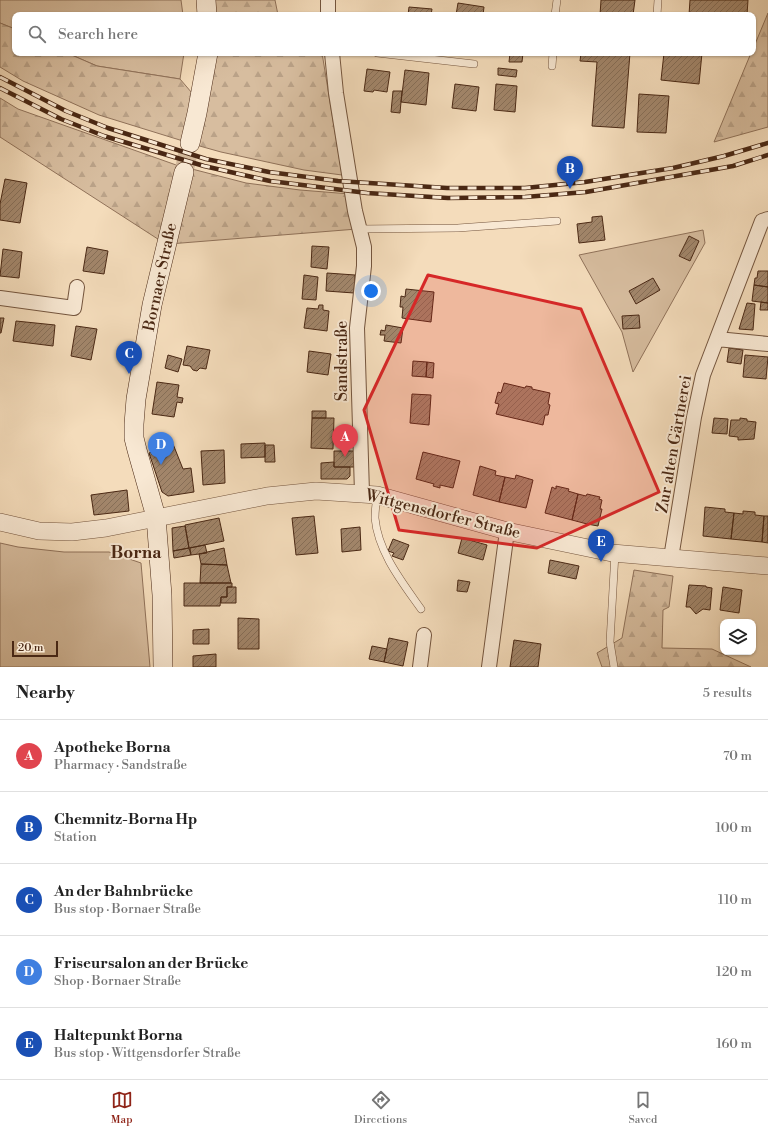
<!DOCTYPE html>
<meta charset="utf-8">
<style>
body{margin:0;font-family:"Libre Bodoni",serif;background:#f6f6f6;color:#222}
.controls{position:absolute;right:12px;bottom:12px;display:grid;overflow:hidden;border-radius:8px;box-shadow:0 1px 3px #0004}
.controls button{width:36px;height:36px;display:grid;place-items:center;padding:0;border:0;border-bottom:1px solid #e0e0e0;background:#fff;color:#222;font:20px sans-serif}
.scale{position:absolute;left:12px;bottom:10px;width:46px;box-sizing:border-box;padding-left:4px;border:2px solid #4a2814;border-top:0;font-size:11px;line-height:14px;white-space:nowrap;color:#4a2814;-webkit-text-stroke:3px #f8e8d3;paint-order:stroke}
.you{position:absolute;left:371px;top:291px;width:14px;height:14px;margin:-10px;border:3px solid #fff;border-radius:50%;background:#1a73e8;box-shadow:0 0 0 6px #1a73e833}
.badge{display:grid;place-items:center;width:26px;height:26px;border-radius:50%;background:#8f2418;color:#fff;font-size:13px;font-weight:700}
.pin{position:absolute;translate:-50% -33px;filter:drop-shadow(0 1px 2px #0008)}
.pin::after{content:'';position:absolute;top:21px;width:14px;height:12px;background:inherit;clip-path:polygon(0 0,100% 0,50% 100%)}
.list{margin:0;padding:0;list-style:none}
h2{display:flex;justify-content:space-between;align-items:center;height:52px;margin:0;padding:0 16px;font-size:17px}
h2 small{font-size:13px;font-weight:400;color:#767676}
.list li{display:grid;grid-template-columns:26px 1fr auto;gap:12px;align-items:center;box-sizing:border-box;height:72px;padding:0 16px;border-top:1px solid #e0e0e0}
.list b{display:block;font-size:15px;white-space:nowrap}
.list p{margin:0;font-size:13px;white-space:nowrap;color:#767676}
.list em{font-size:13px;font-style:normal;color:#767676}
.icon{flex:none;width:22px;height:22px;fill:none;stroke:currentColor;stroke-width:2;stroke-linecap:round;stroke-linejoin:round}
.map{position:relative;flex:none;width:768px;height:667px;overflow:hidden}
.search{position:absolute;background:#fff;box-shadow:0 1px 3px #0004;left:12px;right:12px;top:12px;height:44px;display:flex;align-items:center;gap:10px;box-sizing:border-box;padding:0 14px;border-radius:8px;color:#767676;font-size:15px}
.sheet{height:412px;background:#fff}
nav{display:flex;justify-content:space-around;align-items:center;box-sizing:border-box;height:56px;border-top:1px solid #e0e0e0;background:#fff;font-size:11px;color:#767676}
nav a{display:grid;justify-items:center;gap:2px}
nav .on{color:#8f2418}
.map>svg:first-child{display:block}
</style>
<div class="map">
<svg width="768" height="667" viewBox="0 0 768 667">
<defs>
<pattern id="forest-firs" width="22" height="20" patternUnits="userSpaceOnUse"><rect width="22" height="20" fill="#d7bd9f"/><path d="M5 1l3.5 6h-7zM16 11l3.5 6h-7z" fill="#baa288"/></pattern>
<pattern id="building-hatch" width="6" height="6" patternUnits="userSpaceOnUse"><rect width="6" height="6" fill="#a2866b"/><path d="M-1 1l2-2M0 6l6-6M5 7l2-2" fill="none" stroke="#866e57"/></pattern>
</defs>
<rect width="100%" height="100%" fill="#f4dcbb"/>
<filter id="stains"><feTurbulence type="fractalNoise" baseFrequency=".005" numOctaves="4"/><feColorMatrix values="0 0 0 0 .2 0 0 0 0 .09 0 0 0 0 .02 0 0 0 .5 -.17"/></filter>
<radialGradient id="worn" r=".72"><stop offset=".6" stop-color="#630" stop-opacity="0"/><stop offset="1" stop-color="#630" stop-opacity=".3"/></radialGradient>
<path fill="#d7bd9f" stroke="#90725a" d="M0,0H181L183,15H15V29L0,23Z
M67,53H184L180,79L97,66Z
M703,230L705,243L633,372L622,332L579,255Z
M0,543L18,547L64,552H109L141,563L150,667H0Z"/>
<path fill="url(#forest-firs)" stroke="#90725a" d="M211,0H275L278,15H211Z
M768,13V127L714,142L751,53H753V49Z
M0,23L15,29V53H67L97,66L180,79L192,93L183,141L99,115L23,81L0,67Z
M213,53H322L342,175L304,170L221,152L196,145Z
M0,98L18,109L179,166L164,243L0,137Z
M192,169L246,183L300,190L350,194L357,229L169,244Z
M634,570L673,576L669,607L663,610L662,648L712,649L751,667H602L597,653L622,638Z"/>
<path fill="url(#building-hatch)" stroke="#4a2814" d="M601,0H635L633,15H600Z
M690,0H748L747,15H689Z
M458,3L484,7L483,15H456Z
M409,7L432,9L431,15H408Z
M510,53H523L522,62H509Z
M581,53H630L624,128L592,126L597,62L580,61Z
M664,53H702L699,84L661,80Z
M498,68L517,70L516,77L498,75Z
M367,69L390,72L387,92L374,90L373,92L364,91Z
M405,70L429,73L426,105L401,102Z
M455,84L479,87L476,111L452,108Z
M496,84L517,86L515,112L494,110Z
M393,91H402L400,113L391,112Z
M639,94L669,96L666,133L637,132Z
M5,179L27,183L20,223L0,220V204Z
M602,216L605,240L579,243L577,224L592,222V217Z
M689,236L699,241L690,261L679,256Z
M312,246L329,247L327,269L311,267Z
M87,247L108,251L104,274L83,271Z
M3,249L22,252L19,278L0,276Z
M758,271H768V287L754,285L755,278H757Z
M327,273L355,275L354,293L326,291Z
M304,275L318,277L316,300L302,299Z
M653,278L660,290L636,304L629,291Z
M754,285L768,287V303L752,301Z
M406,289L434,292L431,322L402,318L403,307H400L401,296L405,297Z
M761,302L768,303V310H760Z
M747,303L755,304L753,330L739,329Z
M319,305H323V310L329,311L327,331L304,328L307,308L318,309Z
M639,315L640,328L623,329L622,316Z
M0,318H4L1,333H0Z
M16,321L55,325L53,346L13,341Z
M386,325L403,328L401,343L384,341L385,335H380L381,330L385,331Z
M76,326L97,329L91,360L71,356Z
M187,346L210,350L206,369L200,368L197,371L193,370L190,366L183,365Z
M729,348L743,350L741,364L727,362Z
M309,351L331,354L328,375L307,372Z
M168,355L182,359L178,372L165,368Z
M745,355L768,357L766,379L743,377Z
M413,361L427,362L426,377L412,376Z
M427,362L434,363L433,378L426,377Z
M157,382L179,385L177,397L183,398L182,403L177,402L174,417L152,414Z
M504,383L525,388L526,386L532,387V389L550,393L548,404L550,405L548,415H545L543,425L496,414L499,404L495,403L498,392L501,393Z
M412,394L431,395L429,425L410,423Z
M312,411H326V418H312Z
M312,418H334L333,449L311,448Z
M714,418L728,419L727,434L712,433Z
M740,418L747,419V421L756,422L754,439L738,440V437L729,436L731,420H740Z
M265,443V457L241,458V444Z
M173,444L183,469L191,468L194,492L168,496L162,492L149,453Z
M265,445H274L275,462H265Z
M224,450L225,483L203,485L201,451Z
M334,451H356V467H334Z
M423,452L460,461L453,488L440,485V488L433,486L434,484L416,479Z
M334,462V467H350V476L347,479H321V463Z
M480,466L496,471L495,475L505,477L499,502L473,495Z
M516,475L533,480L526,508L499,502L505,477L515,479Z
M556,486L569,489L568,491L578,494L572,520L545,513L552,487L556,489Z
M127,490L129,511L94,515L91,495Z
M578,494L586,496L587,494L600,497L599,499L602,500L600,509H602L598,526L587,524L572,520Z
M705,507L725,509V512L734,513L731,539L703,536Z
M743,511L755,512V515L764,516L762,542L731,539L734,513L743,514Z
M314,516L318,553L296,555L292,518Z
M764,516H768V543L762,542Z
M219,518L224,541L189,548L185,525Z
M185,526L189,548L173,551L172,528Z
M360,527L361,550L342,552L341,529Z
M462,538L487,545L483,560L458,553Z
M393,539L409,545L403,560L392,556L394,553L388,551Z
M205,545L207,553L191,555L190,548Z
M189,548L191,555L174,558L173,551Z
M224,548L227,565L201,564L199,554Z
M550,560L579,566L576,579L548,573Z
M201,564L227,565L231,583H200Z
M458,580L470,582L467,592L457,591Z
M184,583H232V587H227V597H221L220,606H184Z
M689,585L706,586V587L712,588L710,610L703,609L696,614L690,607H686Z
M227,587H236V603H221V597H227Z
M723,587L742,590L739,613L720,610Z
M238,618L259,619V649H238Z
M209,629V644H193V630Z
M389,638L408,642L403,666L384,662Z
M514,640L541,644L538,667H510Z
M372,646L387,649L384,662L369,659Z
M216,654V667H193V656Z"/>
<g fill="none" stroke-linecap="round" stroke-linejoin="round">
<path stroke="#d2b89a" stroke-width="19" stroke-dasharray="19 10" stroke-linecap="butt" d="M184,172L190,143"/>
<g stroke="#74553e" stroke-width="8">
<path id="service" d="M555,15L557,0
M657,15L658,0
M377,53L474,64
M552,66L553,53
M359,229L458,228L557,221
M377,496C376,503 375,511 375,518C378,552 402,582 421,609
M614,667L610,642L615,553"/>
</g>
<g stroke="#74553e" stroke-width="16">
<path id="minor" d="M328,0V15
M332,53L336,93L349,174L355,211L364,247V266L357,328L362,493
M0,298L74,308L77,287
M717,339L768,344
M671,558L694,417L703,375L762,221L768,219
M420,667L424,635
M489,667L507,531"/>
</g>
<g stroke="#74553e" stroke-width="18">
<path id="tertiary" d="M0,522L39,531L72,532L106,528L267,496L316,491L377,495L507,531L612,553L768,566"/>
</g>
<g stroke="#4a2814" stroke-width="20">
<path id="secondary" d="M206,0L207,15
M190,143L197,113L208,53
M163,667L162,595L156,517L137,450L134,438V424L136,399L152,305L184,172"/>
</g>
<use href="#service" stroke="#f8e8d3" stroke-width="7"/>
<use href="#minor" stroke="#f8e8d3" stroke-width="14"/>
<use href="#tertiary" stroke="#f8e8d3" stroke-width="17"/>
<use href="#secondary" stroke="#f8e8d3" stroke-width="19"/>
<g stroke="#4a2814" stroke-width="4.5">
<path id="rail" d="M0,77L66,111L108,128L206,159L269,172L338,181L447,188H525L585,182L673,168L724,156L768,143
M0,88L61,119L104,136L204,166L270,181L367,193L448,198L525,197L586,192L733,166L768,155"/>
</g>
<use href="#rail" stroke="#f8e8d3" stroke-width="3" stroke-dasharray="9" stroke-linecap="butt"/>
</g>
<path fill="#d62828" fill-opacity="0.2" stroke="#d62828" stroke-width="3" stroke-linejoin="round" d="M428,275L581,309L659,492L537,548L399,530L364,410Z"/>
<g text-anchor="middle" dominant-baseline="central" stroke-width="4" stroke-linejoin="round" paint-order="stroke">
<g font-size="16" fill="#4a2814" stroke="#f8e8d3">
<text transform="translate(160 277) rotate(-78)">Bornaer Straße</text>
<text transform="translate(342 361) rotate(-90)">Sandstraße</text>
<text transform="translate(674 444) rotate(-80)">Zur alten Gärtnerei</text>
<text transform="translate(443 514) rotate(14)">Wittgensdorfer Straße</text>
</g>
<g font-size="17" font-weight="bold" fill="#4a2814" stroke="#f8e8d3">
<text x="136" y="553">Borna</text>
</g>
</g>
<rect width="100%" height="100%" filter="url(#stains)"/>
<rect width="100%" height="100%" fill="url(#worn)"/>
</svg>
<div class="controls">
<button><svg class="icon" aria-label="layers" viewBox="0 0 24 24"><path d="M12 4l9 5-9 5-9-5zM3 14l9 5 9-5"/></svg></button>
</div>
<div class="scale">20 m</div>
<div class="you"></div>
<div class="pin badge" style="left:345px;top:457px;background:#e0444e">A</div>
<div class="pin badge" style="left:570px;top:189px;background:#1a4fb4">B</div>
<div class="pin badge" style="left:129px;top:374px;background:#1a4fb4">C</div>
<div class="pin badge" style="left:161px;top:465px;background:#3f7fe0">D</div>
<div class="pin badge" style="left:601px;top:562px;background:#1a4fb4">E</div>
<div class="search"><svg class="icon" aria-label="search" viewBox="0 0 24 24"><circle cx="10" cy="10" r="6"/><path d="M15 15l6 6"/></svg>Search here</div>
</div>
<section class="sheet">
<h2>Nearby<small>5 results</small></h2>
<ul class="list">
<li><span class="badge" style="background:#e0444e">A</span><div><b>Apotheke Borna</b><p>Pharmacy · Sandstraße</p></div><em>70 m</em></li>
<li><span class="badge" style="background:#1a4fb4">B</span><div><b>Chemnitz-Borna Hp</b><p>Station</p></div><em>100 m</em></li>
<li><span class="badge" style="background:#1a4fb4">C</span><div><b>An der Bahnbrücke</b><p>Bus stop · Bornaer Straße</p></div><em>110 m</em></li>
<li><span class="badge" style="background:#3f7fe0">D</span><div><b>Friseursalon an der Brücke</b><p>Shop · Bornaer Straße</p></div><em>120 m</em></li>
<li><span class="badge" style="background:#1a4fb4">E</span><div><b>Haltepunkt Borna</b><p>Bus stop · Wittgensdorfer Straße</p></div><em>160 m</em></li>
</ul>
</section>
<nav>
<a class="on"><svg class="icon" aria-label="map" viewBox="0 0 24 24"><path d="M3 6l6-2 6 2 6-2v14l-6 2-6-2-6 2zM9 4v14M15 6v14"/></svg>Map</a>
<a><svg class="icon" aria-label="directions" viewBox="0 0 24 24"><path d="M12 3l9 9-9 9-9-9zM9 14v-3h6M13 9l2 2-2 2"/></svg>Directions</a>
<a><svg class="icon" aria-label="saved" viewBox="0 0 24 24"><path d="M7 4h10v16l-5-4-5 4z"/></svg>Saved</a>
</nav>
